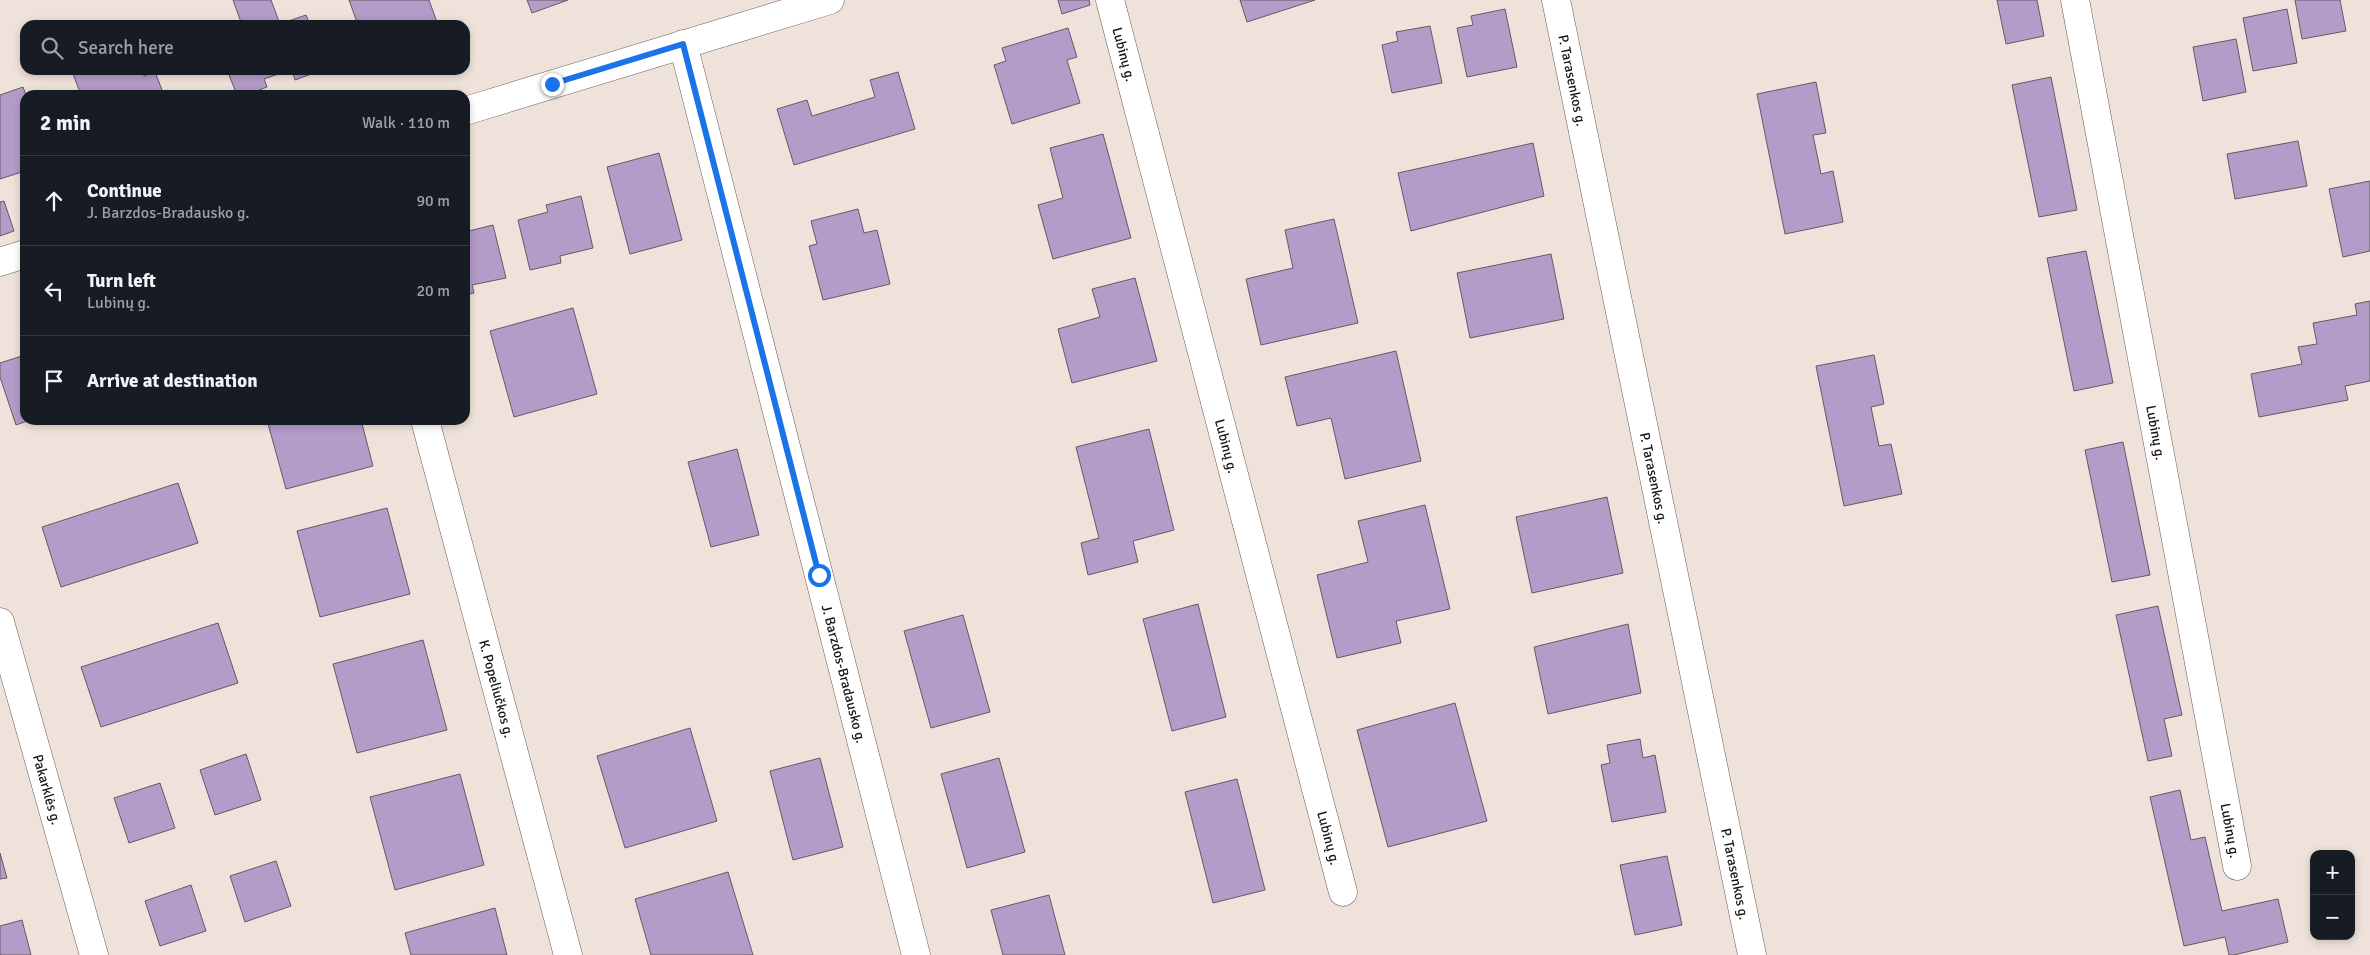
<!DOCTYPE html>
<meta charset="utf-8">
<style>
body{margin:0;font-family:Signika,sans-serif;background:#20242c;color:#f1f3f6}
.controls{position:absolute;right:15px;bottom:15px;display:grid;overflow:hidden;border-radius:10px;box-shadow:0 2px 8px #0003}
.controls button{width:45px;height:45px;display:grid;place-items:center;padding:0;border:0;border-bottom:1px solid #363941;background:#171b24;color:#f1f3f6;font:25px sans-serif}
.stop{position:absolute;width:15px;height:15px;margin:-11px;border:4px solid #1a73e8;border-radius:50%;background:#fff}
.stop.end{background:#1a73e8;border-color:#fff;box-shadow:0 1px 5px #0008}
.list{margin:0;padding:0;list-style:none}
h2{display:flex;justify-content:space-between;align-items:center;height:65px;margin:0;padding:0 20px;font-size:21px}
h2 small{font-size:16px;font-weight:400;color:#9ea1a6}
.list li{display:grid;grid-template-columns:32px 1fr auto;gap:15px;align-items:center;box-sizing:border-box;height:90px;padding:0 20px;border-top:1px solid #363941}
.list b{display:block;font-size:19px;white-space:nowrap}
.list p{margin:0;font-size:16px;white-space:nowrap;color:#9ea1a6}
.list em{font-size:16px;font-style:normal;color:#9ea1a6}
.icon{flex:none;width:28px;height:28px;fill:none;stroke:currentColor;stroke-width:2;stroke-linecap:round;stroke-linejoin:round}
.map{position:relative;flex:none;width:2370px;height:955px;overflow:hidden}
.search{position:absolute;background:#171b24;box-shadow:0 2px 8px #0003;left:20px;top:20px;width:450px;height:55px;display:flex;align-items:center;gap:12px;box-sizing:border-box;padding:0 18px;border-radius:15px;color:#9ea1a6;font-size:19px}
.panel{position:absolute;background:#171b24;box-shadow:0 2px 8px #0003;left:20px;top:90px;width:450px;height:335px;border-radius:15px}
.map>svg:first-child{display:block}
</style>
<div class="map">
<svg width="2370" height="955" viewBox="0 0 2370 955">
<rect width="100%" height="100%" fill="#efe2da"/>
<path fill="#b49cc9" stroke="#605b65" d="M233,0H271L280,24L306,15L310,25H242Z
M349,0H429L438,25H358Z
M527,0H568L532,13Z
M1058,0H1089L1090,5L1062,14Z
M1240,0H1315L1247,22Z
M1997,0H2037L2044,36L2006,44Z
M2295,0H2340L2346,31L2302,39Z
M1505,9L1517,67L1467,77L1457,28L1473,25L1471,16Z
M2287,9L2297,63L2253,71L2243,18Z
M1430,26L1442,83L1392,93L1382,45L1398,41L1396,32Z
M1068,28L1077,57L1067,60L1080,103L1012,124L994,65L1006,61L1002,48Z
M2236,39L2246,92L2203,101L2193,47Z
M84,70H142L144,76L155,72L164,95H81L73,74Z
M227,70H290L264,79L267,87L246,95H237Z
M292,70H322L295,80Z
M898,72L915,129L794,165L777,109L807,100L812,116L875,97L870,80Z
M2051,77L2077,210L2039,217L2012,85Z
M1816,82L1826,133L1813,135L1821,174L1833,171L1843,222L1785,234L1757,94Z
M23,87L26,95L25,171L0,179V95Z
M1103,134L1131,238L1053,259L1038,205L1063,198L1050,148Z
M2298,141L2307,186L2235,199L2227,154Z
M1533,143L1544,196L1411,231L1398,173Z
M659,153L682,240L630,254L607,167Z
M2370,181V251L2343,257L2329,189Z
M581,196L593,248L560,256L561,263L530,270L518,220L548,212L546,205Z
M4,201L14,231L0,236V202Z
M858,209L864,233L877,230L890,284L823,300L809,246L817,244L811,221Z
M1334,219L1358,323L1261,345L1246,279L1293,268L1285,230Z
M493,225L506,278L472,285L474,293L465,295V232Z
M2086,251L2113,383L2074,391L2047,258Z
M1551,254L1564,319L1470,338L1457,273Z
M1135,278L1157,361L1072,383L1058,329L1100,317L1092,289Z
M2370,301V381L2345,386L2348,400L2259,417L2251,374L2302,364L2298,347L2317,344L2313,323L2357,315L2355,304Z
M573,308L597,394L514,417L490,331Z
M1396,351L1421,461L1345,479L1331,418L1297,426L1285,377Z
M25,355V420H30L16,425L0,377V363Z
M1874,355L1884,404L1871,407L1879,446L1891,444L1902,494L1844,506L1816,366Z
M267,420H361L373,466L286,489Z
M1149,429L1174,530L1133,541L1138,562L1088,575L1081,543L1099,538L1076,447Z
M2123,442L2150,575L2112,582L2085,450Z
M737,449L759,535L711,547L688,462Z
M178,483L198,543L61,587L42,527Z
M1607,497L1623,573L1532,593L1516,517Z
M1425,505L1450,609L1396,621L1401,643L1337,658L1317,575L1368,562L1358,521Z
M387,508L410,594L320,617L297,531Z
M1198,604L1226,717L1172,731L1143,619Z
M2158,606L2182,715L2164,719L2172,756L2148,761L2116,615Z
M963,615L990,712L931,728L904,631Z
M218,623L238,683L101,727L81,667Z
M1628,624L1641,693L1548,714L1534,647Z
M423,640L447,730L357,753L333,664Z
M1455,703L1487,821L1388,847L1357,730Z
M690,728L717,821L625,848L597,756Z
M1640,739L1643,758L1655,755L1666,812L1612,822L1601,765L1610,763L1607,745Z
M246,754L261,800L215,815L200,770Z
M820,758L843,847L793,860L770,771Z
M999,758L1025,852L967,868L941,774Z
M460,774L484,865L395,890L370,797Z
M1237,779L1265,890L1213,903L1185,792Z
M160,783L175,828L129,843L114,798Z
M2180,790L2191,840L2205,837L2222,911L2278,899L2288,942L2234,955H2229L2225,937L2184,946L2150,797Z
M0,853L7,878L0,879Z
M1667,856L1682,925L1635,935L1620,865Z
M276,861L291,906L245,922L230,876Z
M728,872L753,955H651L635,899Z
M191,885L206,931L160,946L145,901Z
M1049,895L1065,955H1003L991,910Z
M495,908L507,955H411L405,933Z
M22,920L31,955H0V926Z"/>
<g fill="none" stroke-linecap="round" stroke-linejoin="round">
<g stroke="#675c55" stroke-width="29">
<g id="minor">
<path id="s1" d="M1110,0L1343,892"/>
<path id="s2" d="M1556,0L1752,955"/>
<path id="s3" d="M2075,0L2237,866"/>
<path id="s4" d="M683,44L916,955"/>
<path d="M465,111L830,0"/>
<path d="M0,262L25,254"/>
<path id="s5" d="M425,420L568,955"/>
<path id="s6" d="M0,622L94,955"/>
</g>
</g>
<use href="#minor" stroke="#fff" stroke-width="28"/>
</g>
<g fill="none" stroke-linecap="round" stroke-linejoin="round">
<path stroke="#1a73e8" stroke-width="6" d="M552,84L683,44L819,575"/>
</g>
<g text-anchor="middle" dominant-baseline="central" stroke-width="4" stroke-linejoin="round" paint-order="stroke">
<g font-size="14" fill="#181411" stroke="#efe2da">
<text stroke="none"><textPath href="#s1" startOffset="56">Lubinų g.</textPath></text>
<text stroke="none"><textPath href="#s2" startOffset="82">P. Tarasenkos g.</textPath></text>
<text stroke="none"><textPath href="#s3" startOffset="440">Lubinų g.</textPath></text>
<text stroke="none"><textPath href="#s1" startOffset="461">Lubinų g.</textPath></text>
<text stroke="none"><textPath href="#s2" startOffset="488">P. Tarasenkos g.</textPath></text>
<text stroke="none"><textPath href="#s4" startOffset="650">J. Barzdos-Bradausko g.</textPath></text>
<text stroke="none"><textPath href="#s5" startOffset="278">K. Popeliučkos g.</textPath></text>
<text stroke="none"><textPath href="#s6" startOffset="174">Pakarklės g.</textPath></text>
<text stroke="none"><textPath href="#s3" startOffset="845">Lubinų g.</textPath></text>
<text stroke="none"><textPath href="#s1" startOffset="866">Lubinų g.</textPath></text>
<text stroke="none"><textPath href="#s2" startOffset="892">P. Tarasenkos g.</textPath></text>
</g>
</g>
</svg>
<div class="controls">
<button>+</button>
<button>−</button>
</div>
<div class="stop" style="left:819px;top:575px"></div>
<div class="stop end" style="left:552px;top:84px"></div>
<div class="search"><svg class="icon" aria-label="search" viewBox="0 0 24 24"><circle cx="10" cy="10" r="6"/><path d="M15 15l6 6"/></svg>Search here</div>
<section class="panel">
<h2>2 min<small>Walk · 110 m</small></h2>
<ul class="list">
<li><svg class="icon" aria-label="ahead" viewBox="0 0 24 24"><path d="M12 20V5M6 11l6-6 6 6"/></svg><div><b>Continue</b><p>J. Barzdos-Bradausko g.</p></div><em>90 m</em></li>
<li><svg class="icon" aria-label="left" viewBox="0 0 24 24"><path d="M17 20v-9H6M10 6l-5 5 5 5"/></svg><div><b>Turn left</b><p>Lubinų g.</p></div><em>20 m</em></li>
<li><svg class="icon" aria-label="arrive" viewBox="0 0 24 24"><path d="M6 21V4h12l-3 4 3 4H6"/></svg><div><b>Arrive at destination</b></div></li>
</ul>
</section>
</div>
